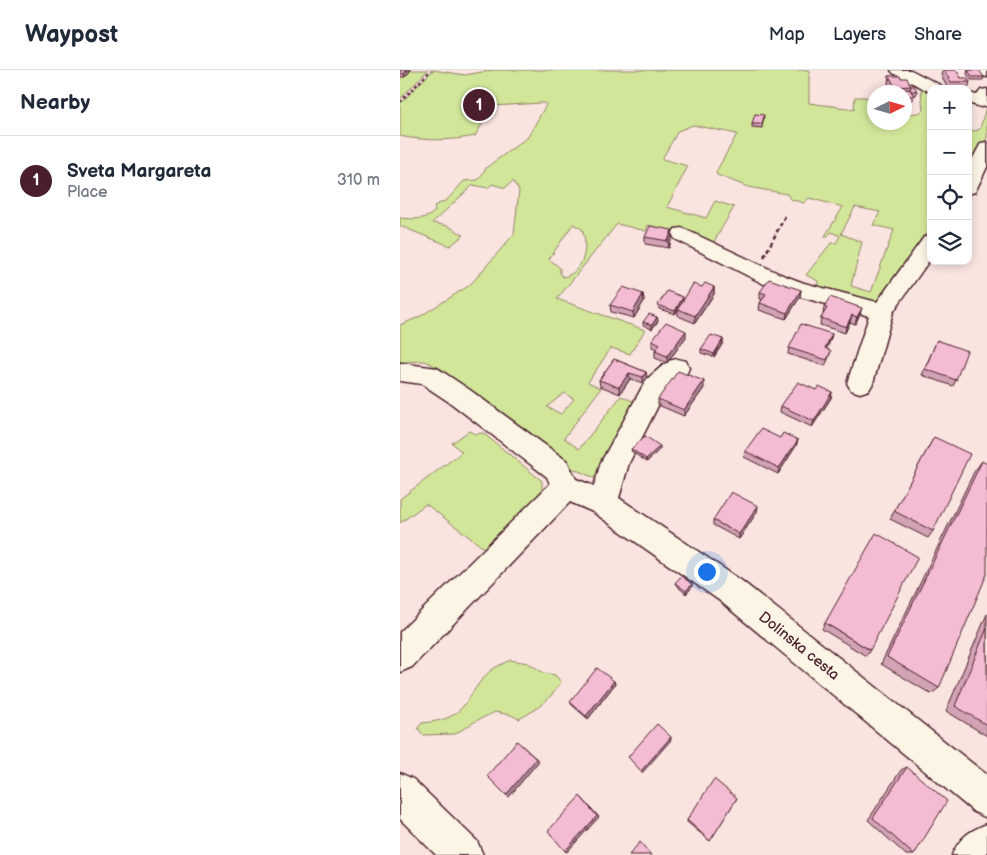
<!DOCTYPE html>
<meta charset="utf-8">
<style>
body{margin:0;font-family:"Balsamiq Sans",sans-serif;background:#f6f6f7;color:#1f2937}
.controls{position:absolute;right:15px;top:15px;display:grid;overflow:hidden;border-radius:10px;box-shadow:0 2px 8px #0003}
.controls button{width:45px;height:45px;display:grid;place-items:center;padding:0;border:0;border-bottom:1px solid #e0e1e3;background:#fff;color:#1f2937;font:25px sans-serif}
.compass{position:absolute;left:467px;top:15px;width:45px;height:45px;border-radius:50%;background:#fff;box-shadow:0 2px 8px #0003;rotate:85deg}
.you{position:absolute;left:306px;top:501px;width:18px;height:18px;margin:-12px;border:4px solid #fff;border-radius:50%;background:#1a73e8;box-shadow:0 0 0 8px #1a73e833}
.badge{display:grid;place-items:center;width:32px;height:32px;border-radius:50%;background:#4a1f2b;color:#fff;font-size:16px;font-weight:700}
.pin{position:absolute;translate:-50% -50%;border:2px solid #fff;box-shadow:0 1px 5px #0006}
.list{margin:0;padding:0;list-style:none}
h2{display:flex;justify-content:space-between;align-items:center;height:65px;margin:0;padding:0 20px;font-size:21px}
h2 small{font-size:16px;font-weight:400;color:#747a83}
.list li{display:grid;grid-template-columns:32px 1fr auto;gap:15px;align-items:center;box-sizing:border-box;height:90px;padding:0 20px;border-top:1px solid #e0e1e3}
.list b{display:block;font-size:19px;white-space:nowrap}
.list p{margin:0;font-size:16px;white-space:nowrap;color:#747a83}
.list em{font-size:16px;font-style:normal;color:#747a83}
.icon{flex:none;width:28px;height:28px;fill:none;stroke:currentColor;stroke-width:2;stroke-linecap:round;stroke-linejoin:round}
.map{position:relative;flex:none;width:587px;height:785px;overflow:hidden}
header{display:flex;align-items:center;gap:30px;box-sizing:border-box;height:70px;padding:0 25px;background:#fff;border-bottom:1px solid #e0e1e3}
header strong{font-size:24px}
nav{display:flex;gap:28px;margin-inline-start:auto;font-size:18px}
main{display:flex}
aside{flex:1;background:#fff}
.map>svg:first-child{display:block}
</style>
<header>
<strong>Waypost</strong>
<nav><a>Map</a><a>Layers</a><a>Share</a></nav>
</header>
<main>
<aside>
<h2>Nearby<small></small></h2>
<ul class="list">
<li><span class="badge">1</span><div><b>Sveta Margareta</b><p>Place</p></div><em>310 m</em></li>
</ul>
</aside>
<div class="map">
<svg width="587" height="785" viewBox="0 0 587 785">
<rect width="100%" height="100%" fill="#fae4e0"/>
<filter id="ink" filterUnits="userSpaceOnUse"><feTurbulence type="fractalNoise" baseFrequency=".02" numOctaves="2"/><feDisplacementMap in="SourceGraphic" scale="10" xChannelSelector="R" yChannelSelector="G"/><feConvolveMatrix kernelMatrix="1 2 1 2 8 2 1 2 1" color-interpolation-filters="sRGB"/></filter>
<g filter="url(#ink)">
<path fill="#d2e69a" stroke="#8e8262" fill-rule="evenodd" d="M0,0H28L0,29Z
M33,0L65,5L93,0H409V33L454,39L455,27H465L474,31V52H504L505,44L519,43L523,40L521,20L524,18L527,19L531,29V166L490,223L476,231L418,219V211L406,205L431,173H436L440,166L431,162L426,168L425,166L443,137L409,128L404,133L390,129L387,124L348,117L317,105L316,102L337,64L293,55L278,61L262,89L288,96L267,137L306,148L315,131L334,137L312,175C291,168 270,160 248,155L246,161L217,154L157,229L245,260L230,284L211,278L188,312L201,318L164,368L179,379L221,326L235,332L197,409L167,396L96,349L43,300L25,291L0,292V255L19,247L70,215L114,164L119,120L113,111L105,118L92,114L88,118L73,115L32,153L48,156L64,165L50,176L0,156V148C12,149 26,151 35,141L34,136L47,130L64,111L78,110L87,97L128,67L146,35L145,33H141L93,36L75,66C52,71 22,71 0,66V34ZM455,137L480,142L473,155L494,160L471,222L451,216L462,172L441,164ZM173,154L182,159C189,176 184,203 163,207L160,203V198L149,189ZM164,323L174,329L161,344L147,337Z
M587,33V68L577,83L568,105V60L575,61L580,59Z
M69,361L75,364L83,363L142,411V421L137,431L85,479L26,434L0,453V429L62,382L52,373Z
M110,590L128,593L144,603L155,605L161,612C150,630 138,639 119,649L111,645L95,642L76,651L55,664L23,665L18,658L22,653C68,649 61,632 87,604C92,598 103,594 110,590Z"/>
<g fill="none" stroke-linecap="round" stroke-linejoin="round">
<g stroke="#4a1f2b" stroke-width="3">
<path id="minor" d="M491,0H511L542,16L544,19H531L530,22L493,3Z
M569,0H587V7L571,3Z
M587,19V36L581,37L568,33V23L577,25L581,20Z
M587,72V97L575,122L568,124V97L581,73Z
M282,158L380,204L404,213L477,232L524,167L531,165V188L493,242L473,313L469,320L460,323L451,320L447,313L469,246L390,224L364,214L275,169L272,164L275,159Z
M277,289L286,291L289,298L286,305L264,324L229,393L219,428L342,511L587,705V748L574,742L320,531L193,442L170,432L12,597L0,602V562L150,414L147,407L52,334L22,314L0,311V293L37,298L70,320L167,391L176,409L194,416L201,392L246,310L268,291Z
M0,703L13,709L77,771L83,785H36L0,749Z
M587,754V785H552C560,767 569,761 587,754Z"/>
</g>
<path stroke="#4a1f2b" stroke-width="2" stroke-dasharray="3 2.5" stroke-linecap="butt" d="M0,32L31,0"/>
<path stroke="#4a1f2b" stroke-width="2.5" stroke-dasharray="4 3" stroke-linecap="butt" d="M364,187L385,146"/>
<use href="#minor" fill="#fcf5e5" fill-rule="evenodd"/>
</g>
<path fill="#d2a2b5" stroke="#4a1f2b" d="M0,0H11L5,7H0Z
M543,0H556L561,8L570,12L568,19H548L541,5Z
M568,0L584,7L583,10H571L567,4Z
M489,6L501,8L517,21L516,25H513L514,26L513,30H509L508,31L504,32V22H493L488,13Z
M364,45L362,58L352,57V54Z
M272,160V167L269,178L245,174V167Z
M302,217H314V224L295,253L278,246V240L275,244L259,239L258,235L283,230Z
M401,220L400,227L386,249L359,240L360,233L362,230L360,229V222Z
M243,224L244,231L234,248L211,242L210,235Z
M424,237L460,244L455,254L450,252L445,263L420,255L421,248L424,244H423Z
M257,247L258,251L252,259L243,255V252Z
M432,264L430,271L426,279L431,281L429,287L425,296L388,284L389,278Z
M286,267L267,293L255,288V281L256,279L252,277V270Z
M323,269V273L314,287L301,283V279Z
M537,270L556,310L553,316L522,305Z
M214,289L246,302L247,308L243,313L230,309L220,324L200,316L199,310Z
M304,318L284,346L258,335V329Z
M416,320L432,322L431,328L412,357L380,342L381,336Z
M534,367L533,461L528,468L490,449Z
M380,368L398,370L396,376L378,404L344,387L345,381Z
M231,379H260L247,392L232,382Z
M582,391L539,618L531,624L481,594L574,402Z
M357,442L339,469L313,455V450Z
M275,513L292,517L286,524L276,515Z
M587,544V666L546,641Z
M425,553L470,580L466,586L422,559Z
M214,611L215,614L188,649L172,635L170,632Z
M507,697L514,785H506L468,750L501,700Z
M337,728L310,771L287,752V750Z"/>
<path fill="#ab8494" stroke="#4a1f2b" d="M7,0H11L5,7L4,4Z
M272,160V167L269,178L268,171Z
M314,217V224L295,253V246Z
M401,220L400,227L386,249L387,243Z
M243,224L244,231L234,248L233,242Z
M283,227V231L275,244V241Z
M462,238L460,244L455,254L457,247Z
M452,245L450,252L445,263L446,257Z
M257,247L258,251L252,259V255Z
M286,261V267L267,293V286Z
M432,264L430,271L424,285L425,278Z
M323,269V273L314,287V284Z
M246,302L247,308L243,313V307Z
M229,303L230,309L220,324L219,317Z
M304,311V318L284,346V340Z
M432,322L431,328L412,357L414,351Z
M398,370L396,376L378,404L379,398Z
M260,376V379L247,392L246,389Z
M358,436L357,442L339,469V464Z
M292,514V517L286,524V521Z
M214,611L215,614L188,649L186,646Z
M271,667V670L242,703L241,701Z
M120,674L139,691L109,727L106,725Z
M180,726L199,747L167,782L165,781Z"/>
<path fill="#f4bcd3" stroke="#4a1f2b" d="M0,0H7L4,4L0,3Z
M544,0H556L561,8H567L570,12H551Z
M568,0H579L584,7H572Z
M489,6H500L501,8H507L511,16L495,17Z
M511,16H514L517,21H511L510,19Z
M534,18H546V19H534Z
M510,19L514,26H508L509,28H504V22H495L494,20Z
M355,44L364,45L362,54H352Z
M250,156L272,160L268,171L245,167Z
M369,209L401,220L387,243L360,233L366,224L360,222Z
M305,213L314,217L295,246L278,239L293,214L302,217Z
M223,217L243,224L233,242L210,235Z
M267,221L283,227L275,241L258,235Z
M430,227L462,238L457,247L452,245L446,257L421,248L427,238L424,237Z
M249,244L257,247L252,255L243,252Z
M266,252L286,261L267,286L255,281L260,274L252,270Z
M401,254L432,264L425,278L431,281L427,290L389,278Z
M311,265L323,269L314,284L301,279Z
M537,270L567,281L556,310L525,299Z
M214,289L246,302L243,307L229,303L219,317L199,310Z
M278,301L304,311L284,340L258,329Z
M398,312L416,320L419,316L432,322L414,351L381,336Z
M361,359L380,368L383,363L398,370L379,398L345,381Z
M245,366L260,376L246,389L231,379Z
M534,367L570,384L533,461L494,441Z
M582,391L587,394V504L539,618L487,587Z
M331,422L358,436L339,464L313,450Z
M476,463L518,487L470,580L425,553Z
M281,506L292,514L286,521L275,513Z
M587,558V655L555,636Z
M197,598L214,611L186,646L170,632Z
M257,654L271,667L241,701L228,687Z
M117,671L136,689L106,725L87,706Z
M507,697L547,731L514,785L473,748Z
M314,709L337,728L310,771L287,750Z
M180,726L197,746L165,781L148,761Z
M240,772L251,785H229Z"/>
</g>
<g text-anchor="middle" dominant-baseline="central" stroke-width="5" stroke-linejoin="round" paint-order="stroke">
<g font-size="15" fill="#4a1f2b" stroke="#fcf5e5">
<text transform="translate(399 576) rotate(39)">Dolinska cesta</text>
</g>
</g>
</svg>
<div class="controls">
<button>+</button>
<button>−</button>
<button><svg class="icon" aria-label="locate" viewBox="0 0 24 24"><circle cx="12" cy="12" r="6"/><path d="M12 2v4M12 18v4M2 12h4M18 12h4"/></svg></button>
<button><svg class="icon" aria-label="layers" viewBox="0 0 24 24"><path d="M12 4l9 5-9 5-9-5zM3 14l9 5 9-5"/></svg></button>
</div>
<svg class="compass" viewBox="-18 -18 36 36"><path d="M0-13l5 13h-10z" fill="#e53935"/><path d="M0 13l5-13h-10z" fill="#747a83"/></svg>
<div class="you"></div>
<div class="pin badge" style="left:79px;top:35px">1</div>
</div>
</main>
